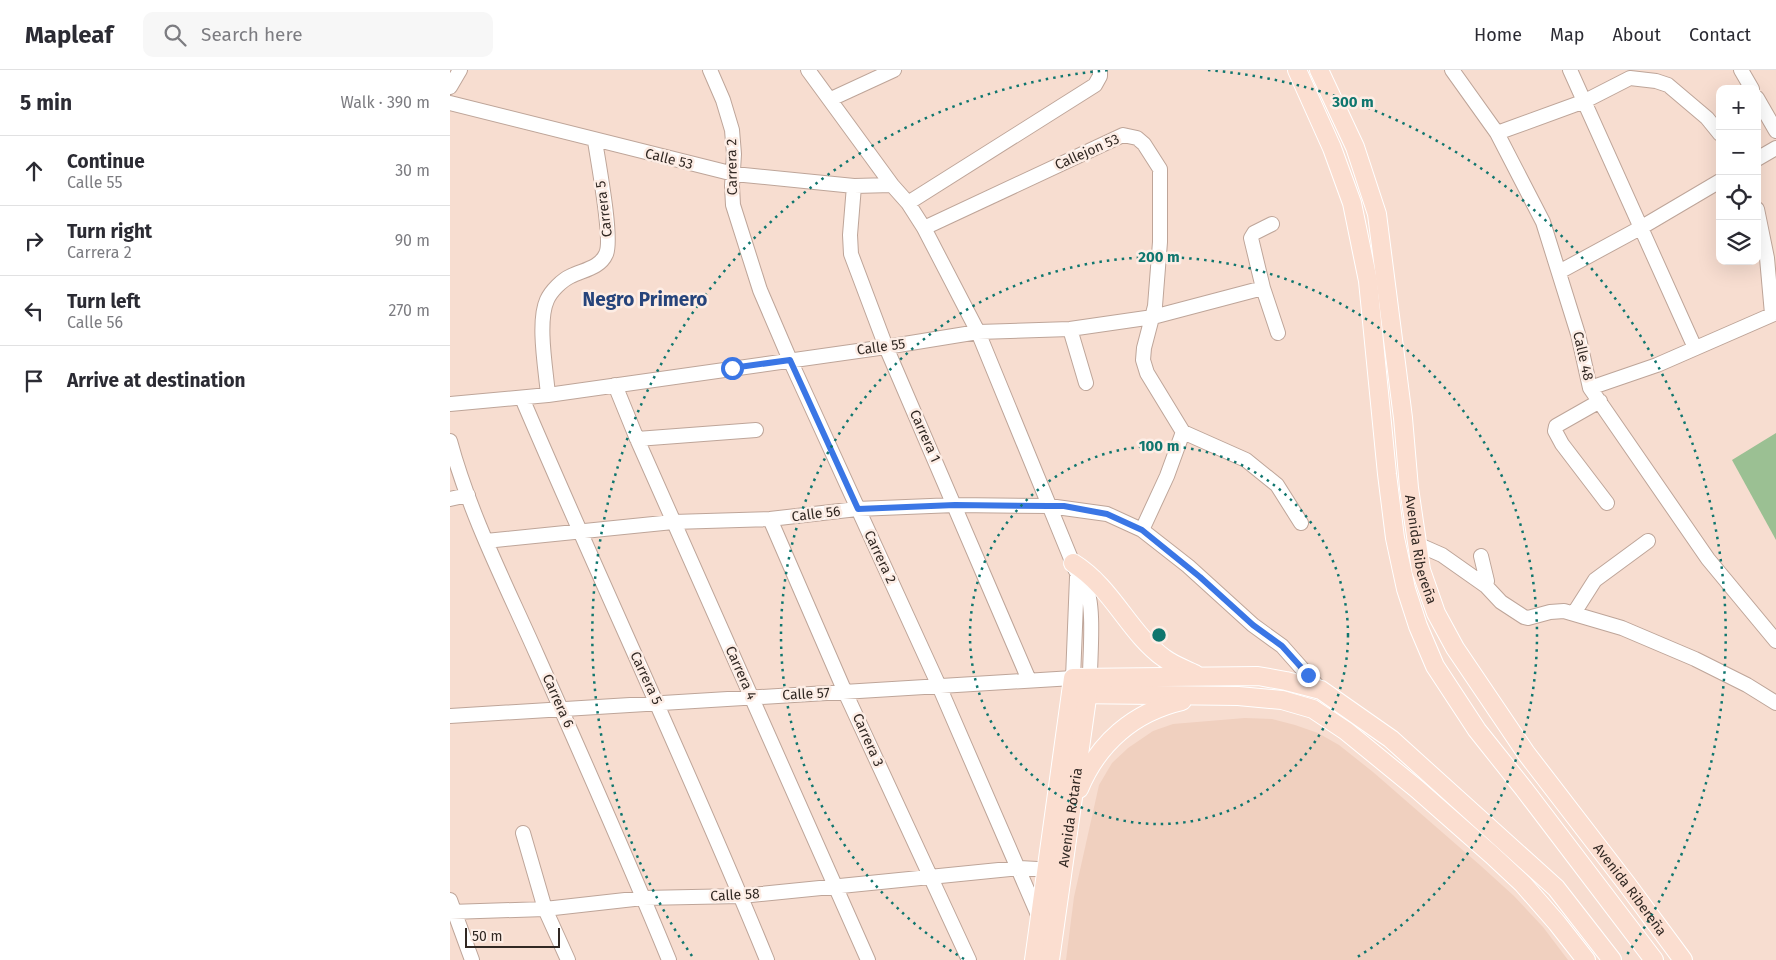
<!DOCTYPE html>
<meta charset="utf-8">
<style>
body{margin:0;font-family:"Fira Sans",sans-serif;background:#f7f7f7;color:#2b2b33}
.controls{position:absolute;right:15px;top:15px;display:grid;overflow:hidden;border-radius:10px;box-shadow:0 5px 20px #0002}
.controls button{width:45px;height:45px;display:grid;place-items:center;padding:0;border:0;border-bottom:1px solid #e1e1e2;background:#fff;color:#2b2b33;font:25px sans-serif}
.scale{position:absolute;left:15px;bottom:12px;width:95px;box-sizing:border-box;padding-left:5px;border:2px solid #312823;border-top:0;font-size:14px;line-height:18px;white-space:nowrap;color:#312823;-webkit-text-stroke:4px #fdede5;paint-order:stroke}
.stop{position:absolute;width:15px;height:15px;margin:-11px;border:4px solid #3a76e5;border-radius:50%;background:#fff}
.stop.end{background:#3a76e5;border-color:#fff;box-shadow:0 1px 5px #0008}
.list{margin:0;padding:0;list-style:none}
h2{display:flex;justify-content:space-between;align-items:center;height:65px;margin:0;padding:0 20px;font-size:21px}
h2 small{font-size:16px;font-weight:400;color:#7c7c81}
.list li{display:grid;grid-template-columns:32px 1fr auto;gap:15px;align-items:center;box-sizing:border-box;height:70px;padding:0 20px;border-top:1px solid #e1e1e2}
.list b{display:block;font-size:19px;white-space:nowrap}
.list p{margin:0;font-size:16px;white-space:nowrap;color:#7c7c81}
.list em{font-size:16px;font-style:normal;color:#7c7c81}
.icon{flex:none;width:28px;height:28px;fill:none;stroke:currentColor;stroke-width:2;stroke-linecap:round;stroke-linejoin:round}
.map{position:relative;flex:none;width:1326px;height:890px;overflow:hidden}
header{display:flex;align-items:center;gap:30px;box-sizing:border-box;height:70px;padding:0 25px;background:#fff;border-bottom:1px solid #e1e1e2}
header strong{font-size:24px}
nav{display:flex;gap:28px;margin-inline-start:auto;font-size:18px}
.search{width:350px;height:45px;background:#f7f7f7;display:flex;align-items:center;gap:12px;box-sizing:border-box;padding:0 18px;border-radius:10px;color:#7c7c81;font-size:19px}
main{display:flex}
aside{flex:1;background:#fff}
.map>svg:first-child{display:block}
</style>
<header>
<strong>Mapleaf</strong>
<div class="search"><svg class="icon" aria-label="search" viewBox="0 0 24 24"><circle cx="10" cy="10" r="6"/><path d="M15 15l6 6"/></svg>Search here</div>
<nav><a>Home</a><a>Map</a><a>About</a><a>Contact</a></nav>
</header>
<main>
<aside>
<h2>5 min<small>Walk · 390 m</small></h2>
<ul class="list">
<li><svg class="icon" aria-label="ahead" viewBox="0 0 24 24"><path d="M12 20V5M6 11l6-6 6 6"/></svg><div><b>Continue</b><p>Calle 55</p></div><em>30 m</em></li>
<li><svg class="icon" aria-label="right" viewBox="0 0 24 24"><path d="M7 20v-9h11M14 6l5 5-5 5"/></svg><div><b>Turn right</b><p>Carrera 2</p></div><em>90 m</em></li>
<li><svg class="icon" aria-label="left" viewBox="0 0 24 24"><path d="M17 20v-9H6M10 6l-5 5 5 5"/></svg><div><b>Turn left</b><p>Calle 56</p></div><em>270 m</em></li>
<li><svg class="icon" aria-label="arrive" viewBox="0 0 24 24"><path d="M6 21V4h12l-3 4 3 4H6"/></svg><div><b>Arrive at destination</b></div></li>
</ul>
</aside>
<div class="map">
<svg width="1326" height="890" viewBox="0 0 1326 890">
<rect width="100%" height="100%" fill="#f7ddd0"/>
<path fill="#f0d0bf" d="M795,648L822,649L845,655L868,663L889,675L923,702L1031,796L1064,826L1093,857L1118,890H616L624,827L649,715L662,693L678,678L703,661L723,654Z"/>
<path fill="#9bc093" d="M1326,363V470L1282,390Z"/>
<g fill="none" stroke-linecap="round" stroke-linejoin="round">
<g stroke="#bea599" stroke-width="16">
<path id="minor" d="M260,0L273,30L282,60L284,84L282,116L283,135L310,220L340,290L489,616L589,847
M358,0L442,115L458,133L474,158L528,262L626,501
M1002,0L1047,63L1093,152L1128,264L1140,318L1258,489L1326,571
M1120,0L1245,278
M1291,0L1302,19
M0,17L10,0
M1307,28L1326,61
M381,29L444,0
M0,33L284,104L404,116L442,115
M1047,63L1135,31L1180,8L1206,11L1218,15L1257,48L1270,64
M1307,89L1326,78
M404,116L400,165L401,184L436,277L579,610
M458,133L645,15L650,6V0
M1307,139L1317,188L1322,244
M474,158L673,65L687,68L694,74L710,99V172L705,236L694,278L693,290L697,303L733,362L717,406L692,460
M1109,202L1192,157L1270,111
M813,218L801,168L804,163L822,154
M620,259L636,313
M165,315L187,369L418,890
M1140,318L1207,295L1326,243
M98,325C96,300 87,252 97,230C101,221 112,210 121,206C133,200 150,198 156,184C163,170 148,91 145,71
M72,328C152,516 240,701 317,890
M1150,331L1106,356L1105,361L1112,374L1157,433
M0,334L98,325L436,277L528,262L620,259L703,247L813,218L828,263
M733,362L796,390L827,415L851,453
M187,369L306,360
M0,371C20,445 56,515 87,585C132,686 177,787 219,890
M0,429L18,425
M320,449L395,622L519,890
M36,471L223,452L320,449L407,439L505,435L599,436L657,444L692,460L738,496L803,555L832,576L871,620
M967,474L992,485L1036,516L1051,532L1074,547L1078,548L1100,542L1114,541L1172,558L1245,589L1297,615L1326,633
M1031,486L1037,511L1036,516
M1124,543L1145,510L1198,471
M0,646L623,608L627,507C630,510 633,512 635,516C645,532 640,586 640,606
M73,763L95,839L118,890
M0,830L22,890
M0,842L95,839L193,828L291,826L569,798L606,800"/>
</g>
<g stroke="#fff" stroke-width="20">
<g id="major">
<path d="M847,0L882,78L902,133L918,211L937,404L945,468L956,519L968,556L985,596L1027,660L1074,719L1204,890"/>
<path id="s1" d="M869,0L905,77L927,144L953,348L959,418L971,500L986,543L1005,578L1076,683L1176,813L1233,890"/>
<path d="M623,493C663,518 678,562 714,588C723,595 735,599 745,604"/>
<path d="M621,624L788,626L832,630L863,639L896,661L967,719L1042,785L1073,814L1107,853L1136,890"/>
<path d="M629,719C648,673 684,642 732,631"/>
<path d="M584,890L623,608L808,606L836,611L871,620L941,669L1075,790L1106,818L1162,890"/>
<path id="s2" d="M600,890L639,614"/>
</g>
</g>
<use href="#minor" stroke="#fff" stroke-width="14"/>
<use href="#major" stroke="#fbded0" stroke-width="18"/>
</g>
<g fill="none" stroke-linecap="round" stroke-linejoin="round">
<path stroke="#3a76e5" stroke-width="6" d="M282,298L340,290L408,439L505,435L599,436H614L657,444L692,460L750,507L803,555L832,576L858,605"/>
</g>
<g fill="none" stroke="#0f766e" stroke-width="2.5" stroke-dasharray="2.5 5">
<circle cx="709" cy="565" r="189"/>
<path d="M514 889A378 378 0 1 1 904 889"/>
<path d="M242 886A567 567 0 0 1 660 0M758 0A567 567 0 0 1 1176 886"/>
</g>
<g text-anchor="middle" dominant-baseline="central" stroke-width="5" stroke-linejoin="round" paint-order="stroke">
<g font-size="14" fill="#312823" stroke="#fdede5">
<text transform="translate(637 82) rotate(-24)">Callejon 53</text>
<text transform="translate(219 89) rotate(14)">Calle 53</text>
<text transform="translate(282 97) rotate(-91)">Carrera 2</text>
<text transform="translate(154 139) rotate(-97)">Carrera 5</text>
<text transform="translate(431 277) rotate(-8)">Calle 55</text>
<text transform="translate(1133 286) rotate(77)">Calle 48</text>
<text transform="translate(475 366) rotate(66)">Carrera 1</text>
<text transform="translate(366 444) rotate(-7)">Calle 56</text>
<text stroke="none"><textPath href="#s1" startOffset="494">Avenida Ribereña</textPath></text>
<text transform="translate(430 487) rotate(65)">Carrera 2</text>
<text transform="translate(291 603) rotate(66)">Carrera 4</text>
<text transform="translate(196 608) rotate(65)">Carrera 5</text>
<text transform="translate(356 624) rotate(-3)">Calle 57</text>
<text transform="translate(108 631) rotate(66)">Carrera 6</text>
<text transform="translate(418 670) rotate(66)">Carrera 3</text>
<text stroke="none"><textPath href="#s2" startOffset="144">Avenida Rotaria</textPath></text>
<text stroke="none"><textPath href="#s1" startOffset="898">Avenida Ribereña</textPath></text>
<text transform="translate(285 825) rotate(-3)">Calle 58</text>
</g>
<g font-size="19" font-weight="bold" fill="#26447b" stroke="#fdede5">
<text x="195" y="229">Negro Primero</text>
</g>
</g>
<circle cx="709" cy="565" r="8" fill="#0f766e" stroke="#fdede5" stroke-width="2.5"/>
<g font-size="15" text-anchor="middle" font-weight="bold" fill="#0f766e" stroke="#fdede5" stroke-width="5" stroke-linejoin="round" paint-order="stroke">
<text x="903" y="37">300 m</text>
<text x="709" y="192">200 m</text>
<text x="709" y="381">100 m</text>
</g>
</svg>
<div class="controls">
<button>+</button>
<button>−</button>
<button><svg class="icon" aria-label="locate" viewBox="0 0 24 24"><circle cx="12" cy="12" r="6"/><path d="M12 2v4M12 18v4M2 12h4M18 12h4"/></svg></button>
<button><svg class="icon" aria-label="layers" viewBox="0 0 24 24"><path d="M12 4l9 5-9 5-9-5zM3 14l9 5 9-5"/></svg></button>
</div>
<div class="scale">50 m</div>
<div class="stop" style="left:282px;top:298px"></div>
<div class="stop end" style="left:858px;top:605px"></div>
</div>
</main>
